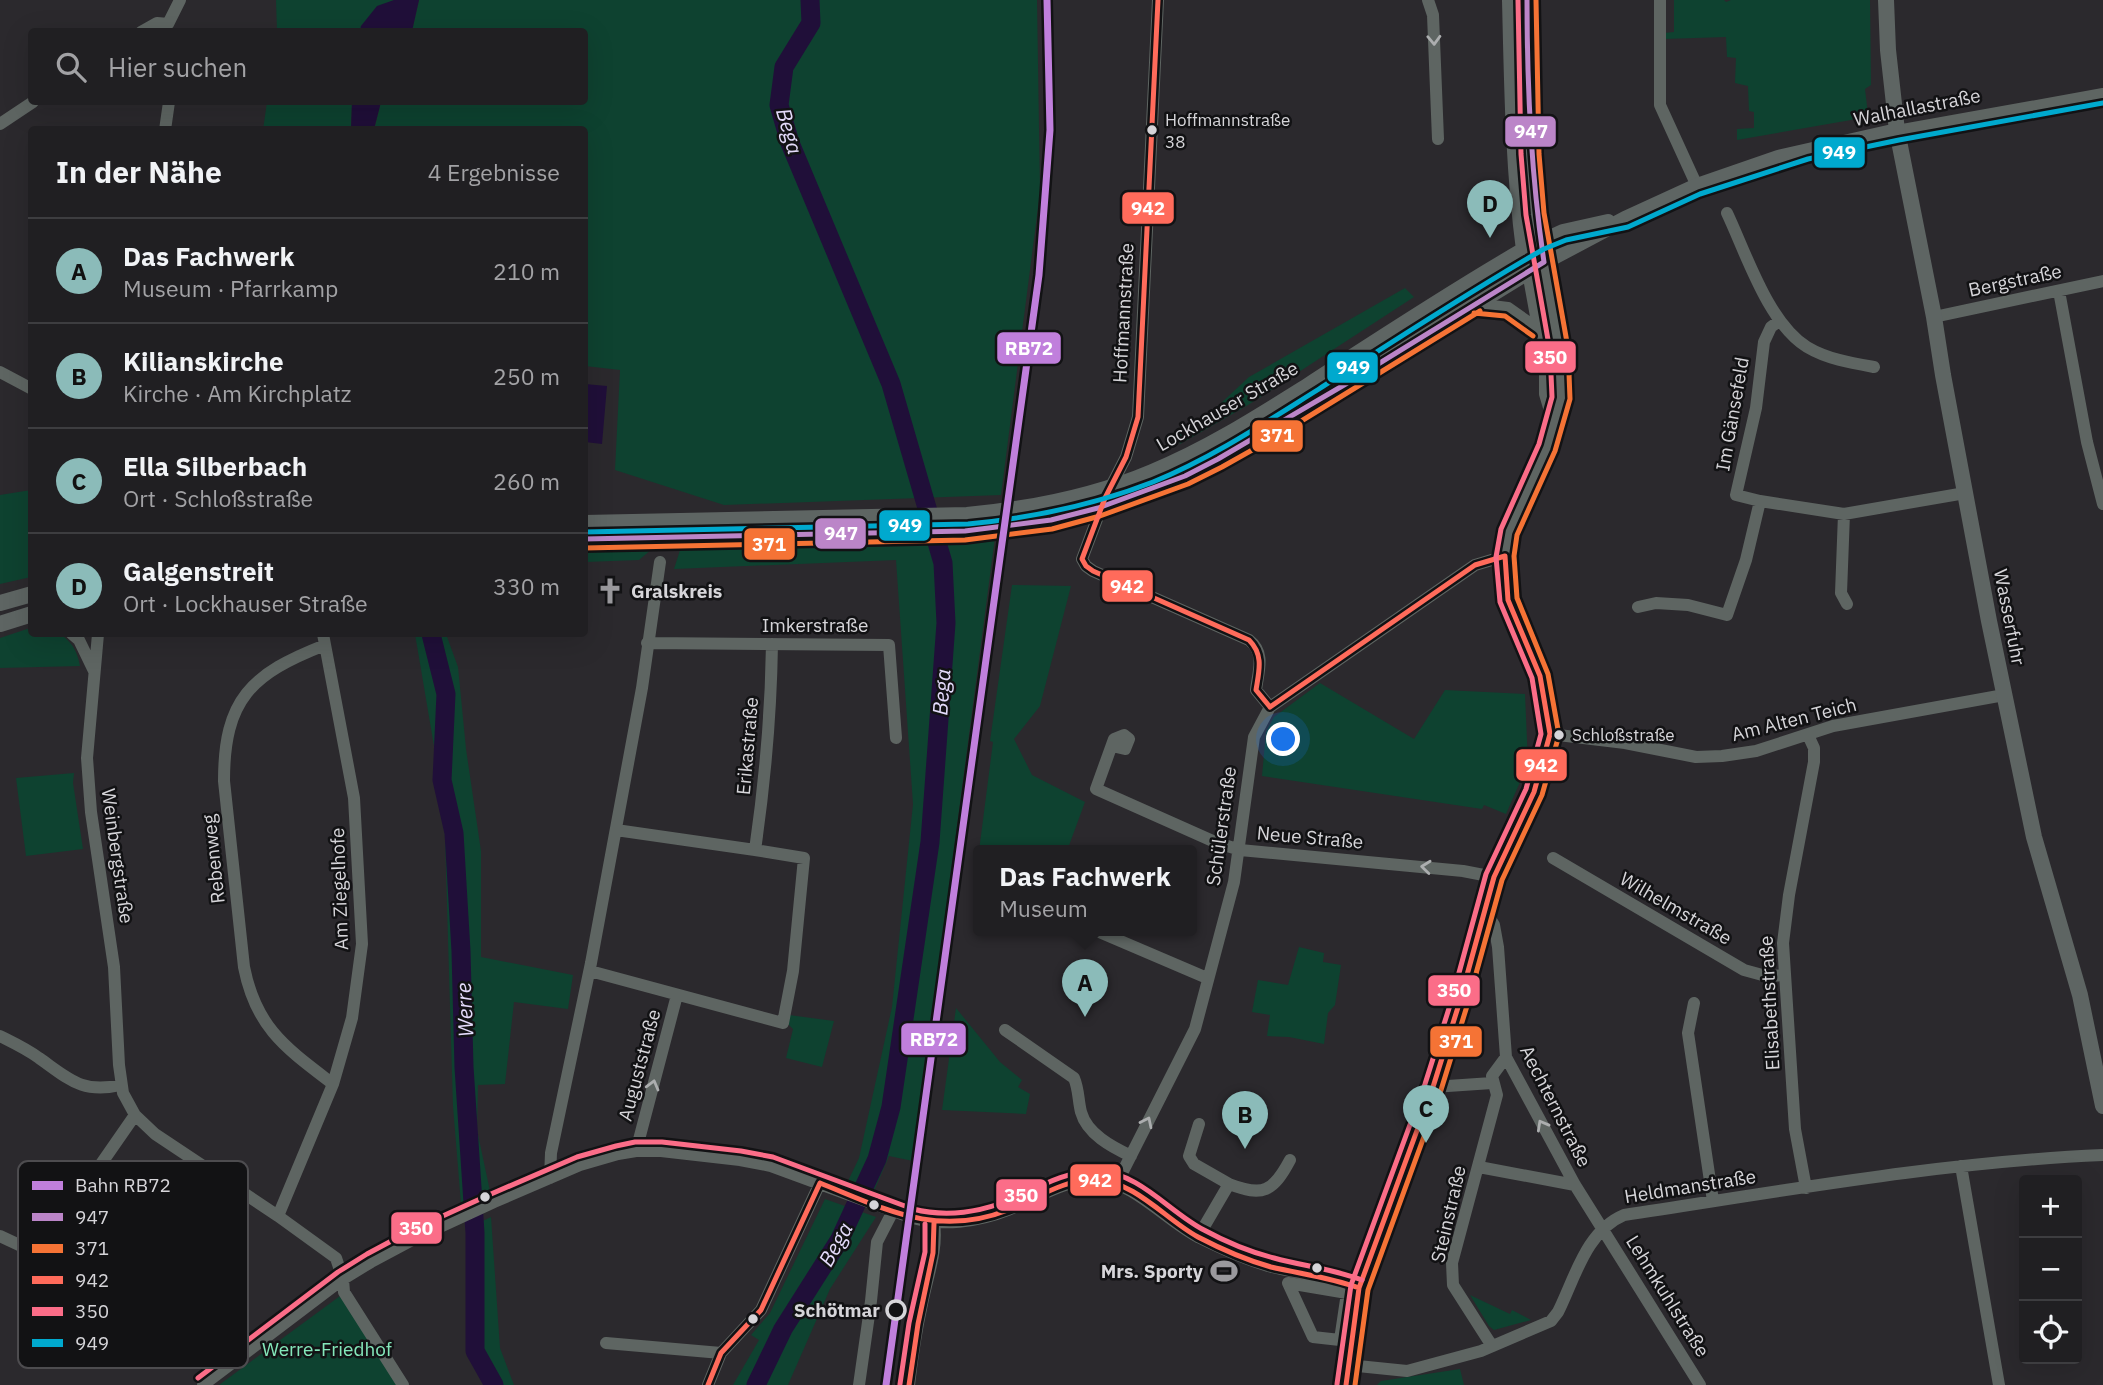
<!DOCTYPE html>
<html lang="de">
<meta charset="utf-8">
<style>
body{margin:0;font-family:"IBM Plex Sans",sans-serif;background:#2d2c2f;color:#f1f3f6}
.controls{position:absolute;right:21px;bottom:21px;display:grid;overflow:hidden;border-radius:7px;box-shadow:0 7px 28px #0002}
.controls button{width:63px;height:63px;display:grid;place-items:center;padding:0;border:0;border-bottom:2px solid #3d3d40;background:#201f22;color:#f1f3f6;font:35px sans-serif}
.you{position:absolute;left:1284px;top:740px;width:24px;height:24px;margin:-18px;border:5px solid #fff;border-radius:50%;background:#1a73e8;box-shadow:0 0 0 10px #1a73e833}
.badge{display:grid;place-items:center;width:46px;height:46px;border-radius:50%;background:#8bbbb9;color:#111;font-size:23px;font-weight:700}
.pin{position:absolute;translate:-50% -58px;filter:drop-shadow(0 2px 4px #0008)}
.pin::after{content:'';position:absolute;top:37px;width:24px;height:21px;background:inherit;clip-path:polygon(0 0,100% 0,50% 100%)}
.popup{position:absolute;left:973px;top:845px;width:224px;height:91px;box-sizing:border-box;display:grid;place-content:center;border-radius:7px;background:#201f22;filter:drop-shadow(0 2px 5px #0005);font-size:23px;white-space:nowrap;color:#a2a2a5}
.popup b{font-size:26px;color:#f1f3f6}
.popup::after{content:'';position:absolute;left:50%;top:100%;margin-left:-14px;border:14px solid transparent;border-top-color:#201f22}
.list{margin:0;padding:0;list-style:none}
h2{display:flex;justify-content:space-between;align-items:center;height:91px;margin:0;padding:0 28px;font-size:30px}
h2 small{font-size:23px;font-weight:400;color:#a2a2a5}
.list li{display:grid;grid-template-columns:46px 1fr auto;gap:21px;align-items:center;box-sizing:border-box;height:105px;padding:0 28px;border-top:2px solid #3d3d40}
.list b{display:block;font-size:26px;white-space:nowrap}
.list p{margin:0;font-size:23px;white-space:nowrap;color:#a2a2a5}
.list em{font-size:23px;font-style:normal;color:#a2a2a5}
.icon{flex:none;width:38px;height:38px;fill:none;stroke:currentColor;stroke-width:2;stroke-linecap:round;stroke-linejoin:round}
.map{position:relative;flex:none;width:2103px;height:1385px;overflow:hidden}
.search{position:absolute;background:#201f22;box-shadow:0 7px 28px #0002;left:28px;top:28px;width:560px;height:77px;display:flex;align-items:center;gap:18px;box-sizing:border-box;padding:0 24px;border-radius:7px;color:#a2a2a5;font-size:26px}
.panel{position:absolute;background:#201f22;box-shadow:0 7px 28px #0002;left:28px;top:126px;width:560px;height:511px;border-radius:7px}
.map>svg:first-child{display:block}
</style>
<div class="map">
<svg width="2103" height="1385" viewBox="0 0 2103 1385">
<rect width="100%" height="100%" fill="#2b292d"/>
<path fill="#0e4230" d="M276,0H394L361,26L360,32L277,31Z
M419,0H1037L1040,192L1001,495L724,505L615,470L620,370L585,366L584,130H374L381,102H584V32L412,31Z
M1674,0H1724L1726,2L1731,0H1870L1871,85L1865,89L1868,114L1851,120L1737,140V129L1754,128V112L1749,111L1748,86L1735,83L1736,58L1727,57L1726,37L1664,39V33L1674,32Z
M267,102H352L351,129L263,130Z
M1405,288L1414,297L1248,405L1180,444L1176,430L1206,417L1249,377Z
M31,490V577L0,584V495Z
M995,537L913,1161L889,1156L874,1191L848,1181L859,1158L892,1007L913,804L896,560L674,569L681,547L918,543Z
M652,549L639,560L585,562V550Z
M1012,585L1071,586L1040,706L1014,739L1032,775L1085,802L1067,851H979L993,742L990,741Z
M30,628L32,634H63V636C74,645 77,652 80,666L0,668V638Z
M415,634H446L458,667L466,749L481,851V957L573,975L568,1009L514,1002L505,1084L478,1085L477,1130L490,1191L461,1204L453,1106L444,805Z
M1320,683L1414,739L1445,690L1525,694L1528,764L1506,814L1484,805L1482,809L1262,776L1266,732L1274,717Z
M74,773L73,783L83,849L26,856L16,778Z
M1299,947L1324,953L1323,962L1341,965L1335,1005L1328,1013L1324,1044L1289,1037L1267,1036L1270,1015L1252,1012L1258,980L1288,985Z
M956,1008L1000,1062L1022,1080L1018,1087L1030,1094L1026,1114L942,1110Z
M789,1015L834,1021L822,1067L786,1058L793,1029L787,1023Z
M825,1199L876,1217L830,1289L788,1385H733L759,1340L751,1335L770,1313Z
M491,1217L500,1348L514,1385H486L473,1349L466,1229Z
M1470,1295L1510,1314L1512,1310L1531,1320L1494,1330L1489,1326Z
M340,1296L397,1385H219Z
M1460,1369L1464,1385H1377L1381,1381Z"/>
<path fill="#200f39" d="M394,0H419L412,31H360L361,26L377,6Z
M352,102H381L374,129H351Z
M585,384L607,386L602,444L585,442Z"/>
<g fill="none" stroke-linecap="round" stroke-linejoin="round">
<path stroke="#200f39" stroke-width="19" d="M431,634L446,694L442,780L454,833L461,951L464,1067L475,1233V1351L494,1385
M756,1385L783,1329L840,1239L877,1159L891,1107L930,842L946,623L943,563L891,384L790,143L779,105L784,67L811,23L810,0"/>
<path stroke="#5e6562" stroke-width="12" d="M1158,0L1138,417L1126,457L1105,498L1082,559L1086,566L1093,571L1249,640C1266,653 1258,672 1256,690L1270,707
M1428,0L1433,15L1438,139
M1660,0V105L1697,186
M168,24L180,0
M141,32L157,23L168,24
M0,124L33,102
M165,130L169,102
M1897,131L2103,94
M1727,213C1746,253 1768,323 1807,347C1827,359 1851,363 1874,367
M1524,250L1545,366V394L1553,421
M2059,291L2087,442L2103,504
M1476,304L1508,308L1538,329
M1934,317L2103,281
M1779,321L1771,327L1764,342L1756,408L1736,495L1760,501L1844,514L1965,493
M0,372L32,389
M1844,514L1841,593L1847,604
M1638,607L1656,603L1688,605L1727,615L1746,560L1760,501
M72,634L79,640L94,671
M98,634L87,758L91,812L114,967L119,1065L123,1093L135,1115L155,1134L278,1216L336,1258L343,1279L344,1292L403,1385
M647,643L889,645L896,738
M325,645C251,674 224,699 224,781L244,967C256,1028 286,1048 333,1084
M1550,734L1625,743L1696,757L1722,756L1756,751L1833,726L2004,695
M1112,746L1125,749L1129,739L1124,735L1114,739L1096,789L1215,842L1240,850L1463,871L1494,877
M616,830L755,850C765,781 771,714 772,644
M1553,858L1744,970L1766,976L1784,975
M1483,916L1489,917L1494,925L1498,947L1506,1057L1575,1185L1700,1385
M1097,931L1207,978
M590,971L783,1023L793,971L804,858L755,850
M1694,1003L1688,1033L1713,1201
M1005,1030L1074,1078C1079,1090 1078,1100 1081,1112C1087,1134 1112,1147 1131,1156
M0,1036C14,1043 27,1049 39,1058C69,1079 82,1094 121,1085
M1433,1087L1492,1083
M636,1151L677,995
M1961,1166L1999,1385
M1479,1167L1575,1185
M550,1178L551,1153L591,963L642,688L660,562
M1117,1183L1195,1029L1234,882L1254,737L1270,707L1475,565L1505,556
M1229,1184C1263,1197 1273,1192 1290,1160
M1806,1188L1795,1129L1783,943L1789,895L1814,762V748L1808,735
M278,1216L333,1084L352,1018L362,944L354,798L323,634
M0,1236L32,1251L42,1249L135,1115
M1198,1237L1229,1184L1194,1164L1189,1156L1199,1124
M1288,1283L1347,1293L1340,1340L1313,1337Z
M606,1343L721,1353
M1492,1346L1453,1285L1452,1263L1497,1095L1492,1076L1506,1057
M1348,1365L1407,1371L1481,1351L1551,1321L1558,1312C1575,1278 1586,1231 1624,1215C1783,1191 1942,1162 2103,1155
M203,1385L343,1279L371,1262L416,1238L494,1202L580,1165L618,1154L636,1151H661L740,1160L771,1166L910,1217C941,1227 978,1222 1008,1210C1038,1198 1064,1179 1098,1180C1132,1181 1167,1221 1198,1237C1222,1249 1246,1260 1272,1267C1301,1274 1330,1276 1359,1288
M708,1385L721,1353L761,1310L820,1183
M859,1385L871,1301L877,1242L893,1211
M909,1385C912,1358 916,1331 922,1304C927,1277 938,1250 934,1223
M1346,1385L1359,1288L1433,1087L1459,1004L1494,877L1534,792L1550,734L1540,676L1508,600L1505,556L1509,532L1547,447L1561,398L1559,350L1540,241"/>
<path stroke="#5e6563" stroke-width="16" d="M1510,0C1512,83 1513,167 1524,250
M1527,0L1530,154L1540,241
M1886,0L1888,50L1897,131L1934,317L1943,375L1989,621L2034,837L2080,995L2103,1106
M584,523L967,515C1030,509 1093,497 1152,472C1208,449 1258,417 1309,385C1380,339 1451,292 1524,250L1563,232L1608,222
M584,539L965,531L1051,520L1098,508L1185,476L1218,459L1344,385L1544,262L1625,219L1697,186L1778,158L1897,131
M0,603L32,594
M0,624L32,614"/>
<g stroke="#121214" stroke-width="10">
<path id="bus-1" d="M1527,0C1527,88 1531,175 1544,262
M584,539L965,531L1051,520L1098,508L1185,476L1218,459L1344,385L1544,262"/>
</g>
<g stroke="#121214" stroke-width="10">
<path id="bus-2" d="M1474,313L1505,316L1533,336
M584,548L965,540L1052,529L1100,516L1188,484L1222,467L1277,436L1480,311
M1355,1385L1368,1290L1441,1090L1467,1006L1502,880L1542,795L1559,735L1548,674L1517,598L1514,556L1517,535L1555,451L1570,399L1568,348L1544,213L1539,154L1536,0"/>
</g>
<g stroke="#121214" stroke-width="10">
<path id="bus-3" d="M1158,0L1138,417L1126,457L1105,498L1082,559L1086,566L1093,571L1249,640C1264,655 1259,671 1256,690L1270,707
M1270,707L1475,565L1505,556
M820,1183C885,1209 937,1238 1008,1210C1036,1199 1065,1178 1097,1180C1136,1182 1165,1219 1198,1237C1221,1249 1246,1260 1271,1267C1301,1274 1330,1277 1359,1288
M708,1385L721,1353L761,1310L820,1183
M909,1385L918,1324L933,1253L934,1223
M1346,1385L1359,1288L1433,1087L1459,1004L1494,877L1534,792L1550,734L1540,676L1508,600L1505,556"/>
</g>
<g stroke="#121214" stroke-width="10">
<path id="bus-4" d="M198,1378L338,1272L367,1254L412,1230L491,1194L577,1157L616,1146L635,1142H662L741,1151L773,1157L913,1209C948,1218 983,1212 1017,1197C1042,1185 1069,1170 1098,1171C1140,1173 1169,1212 1204,1230C1226,1242 1250,1252 1274,1258C1303,1266 1333,1269 1362,1280
M900,1384L909,1323L925,1252V1224
M1337,1384L1351,1285L1425,1084L1451,1002L1486,874L1526,789L1541,734L1532,678L1500,602L1496,557L1501,529L1539,444L1552,397L1550,351L1526,215L1521,154L1518,0"/>
</g>
<g stroke="#121214" stroke-width="10">
<path id="bus-5" d="M584,532L968,524C1031,518 1094,505 1153,482C1212,458 1266,422 1319,389C1394,341 1467,293 1544,249L1566,240L1628,227L1700,194L1808,159L1899,140L2103,103"/>
</g>
<use href="#bus-1" stroke="#bb85c8" stroke-width="5"/>
<use href="#bus-2" stroke="#f57335" stroke-width="5"/>
<use href="#bus-3" stroke="#ff6b5b" stroke-width="5"/>
<use href="#bus-4" stroke="#fb6d88" stroke-width="5"/>
<use href="#bus-5" stroke="#00a9ce" stroke-width="5"/>
<g stroke="#121214" stroke-width="12">
<path id="rail-1" d="M886,1385L1039,275L1050,130L1047,0"/>
</g>
<use href="#rail-1" stroke="#c07fdc" stroke-width="7"/>
</g>
<defs><path id="oneway-chevron" d="M-2-3.5L2.5 0L-2 3.5" fill="none" stroke-width="1.6" stroke-linecap="round" stroke-linejoin="round" transform="scale(1.75)"/></defs>
<g stroke="#acaeaf">
<use href="#oneway-chevron" transform="translate(1434 40) rotate(88)"/>
<use href="#oneway-chevron" transform="translate(1426 867) rotate(-174)"/>
<use href="#oneway-chevron" transform="translate(653 1085) rotate(-75)"/>
<use href="#oneway-chevron" transform="translate(1147 1122) rotate(-64)"/>
<use href="#oneway-chevron" transform="translate(1542 1125) rotate(-119)"/>
</g>
<defs>
<g id="church-bare" transform="scale(2.1)"><path d="M-1.2-6h2.4v3.5h3.3v2.4h-3.3V6h-2.4V-.1h-3.3v-2.4h3.3Z" fill="#9a999d" stroke="#121214" stroke-width="2.5" paint-order="stroke"/></g>
<g id="stadium-bare" transform="scale(2.1)"><path d="M0-5a6.5 5 0 1 0 0 10a6.5 5 0 1 0 0-10ZM-3.5-1.8h7v3.6h-7Z" fill="#9a999d" stroke="#121214" stroke-width="2.5" paint-order="stroke"/></g>
</defs>
<g fill-rule="evenodd">
<use href="#church-bare" x="610" y="591"/>
<use href="#stadium-bare" x="1224" y="1271"/>
</g>
<g fill="#d6d5d9" stroke="#121214" stroke-width="2.5">
<circle cx="1152" cy="130" r="6"/>
<circle cx="1559" cy="735" r="6"/>
<circle cx="485" cy="1197" r="6"/>
<circle cx="874" cy="1205" r="6"/>
<circle cx="1317" cy="1268" r="6"/>
<circle cx="753" cy="1319" r="6"/>
</g>
<circle fill="#121214" stroke="#d6d5d9" stroke-width="3.5" cx="896" cy="1310" r="9"/>
<g text-anchor="middle" dominant-baseline="central" stroke-width="5" stroke-linejoin="round" paint-order="stroke">
<g font-size="17" fill="#d6d5d9" stroke="#121214" text-anchor="start">
<text x="1165" y="120">Hoffmannstraße<tspan x="1165" dy="22">38</tspan></text>
<text x="1572" y="735">Schloßstraße</text>
</g>
<g font-size="19" fill="#d6d5d9" stroke="#121214">
<text transform="translate(1917 107) rotate(-11)">Walhallastraße</text>
<text transform="translate(2015 280) rotate(-12)">Bergstraße</text>
<text transform="translate(1123 313) rotate(-87)">Hoffmannstraße</text>
<text transform="translate(1227 406) rotate(-30)">Lockhauser Straße</text>
<text transform="translate(1732 414) rotate(-80)">Im Gänsefeld</text>
<text transform="translate(2010 617) rotate(79)">Wasserfuhr</text>
<text x="815" y="625">Imkerstraße</text>
<text transform="translate(1794 719) rotate(-14)">Am Alten Teich</text>
<text transform="translate(747 746) rotate(-85)">Erikastraße</text>
<text transform="translate(1221 826) rotate(-82)">Schülerstraße</text>
<text transform="translate(1310 837) rotate(5)">Neue Straße</text>
<text transform="translate(118 856) rotate(82)">Weinbergstraße</text>
<text transform="translate(213 859) rotate(-96)">Rebenweg</text>
<text transform="translate(339 889) rotate(-92)">Am Ziegelhofe</text>
<text transform="translate(1676 908) rotate(30)">Wilhelmstraße</text>
<text transform="translate(1769 1003) rotate(-93)">Elisabethstraße</text>
<text transform="translate(639 1065) rotate(-75)">Auguststraße</text>
<text transform="translate(1556 1106) rotate(63)">Aechternstraße</text>
<text transform="translate(1690 1186) rotate(-9)">Heldmanstraße</text>
<text transform="translate(1448 1214) rotate(-77)">Steinstraße</text>
<text transform="translate(1668 1296) rotate(58)">Lehmkuhlstraße</text>
</g>
<g font-size="19" font-weight="bold" fill="#d6d5d9" stroke="#121214" text-anchor="start">
<text x="631" y="591">Gralskreis</text>
<text x="1203" y="1271" text-anchor="end">Mrs. Sporty</text>
</g>
<g font-size="19" font-weight="bold" fill="#d6d5d9" stroke="#121214" text-anchor="end">
<text x="880" y="1310">Schötmar</text>
</g>
<g font-size="19" fill="#84e7ba" stroke="#121214">
<text x="327" y="1349">Werre-Friedhof</text>
</g>
<g font-size="21" font-style="italic" fill="#e4dbfb" stroke="#121214">
<text transform="translate(790 131) rotate(74)">Bega</text>
<text transform="translate(941 692) rotate(-86)">Bega</text>
<text transform="translate(464 1010) rotate(-93)">Werre</text>
<text transform="translate(835 1244) rotate(-61)">Bega</text>
</g>
</g>
<rect x="18" y="1161" width="230" height="207" rx="10" fill="#121214" stroke="#4d4c4f" stroke-width="2"/>
<rect x="32" y="1181" width="31" height="9" fill="#c07fdc"/>
<rect x="32" y="1213" width="31" height="8" fill="#bb85c8"/>
<rect x="32" y="1244" width="31" height="9" fill="#f57335"/>
<rect x="32" y="1276" width="31" height="8" fill="#ff6b5b"/>
<rect x="32" y="1307" width="31" height="9" fill="#fb6d88"/>
<rect x="32" y="1339" width="31" height="8" fill="#00a9ce"/>
<g font-size="19" fill="#d6d5d9">
<text x="75" y="1192">Bahn RB72</text>
<text x="75" y="1224">947</text>
<text x="75" y="1255">371</text>
<text x="75" y="1287">942</text>
<text x="75" y="1318">350</text>
<text x="75" y="1350">949</text>
</g>
<g stroke="#121214" stroke-width="2.5">
<rect x="1504" y="115" width="53" height="33" rx="7" fill="#bb85c8"/>
<rect x="1813" y="136" width="53" height="33" rx="7" fill="#00a9ce"/>
<rect x="1121" y="191" width="54" height="34" rx="7" fill="#ff6b5b"/>
<rect x="996" y="331" width="66" height="34" rx="7" fill="#c07fdc"/>
<rect x="1524" y="340" width="53" height="34" rx="7" fill="#fb6d88"/>
<rect x="1326" y="351" width="53" height="33" rx="7" fill="#00a9ce"/>
<rect x="1251" y="419" width="53" height="34" rx="7" fill="#f57335"/>
<rect x="878" y="509" width="53" height="33" rx="7" fill="#00a9ce"/>
<rect x="814" y="517" width="53" height="33" rx="7" fill="#bb85c8"/>
<rect x="743" y="527" width="53" height="34" rx="7" fill="#f57335"/>
<rect x="1101" y="569" width="53" height="34" rx="7" fill="#ff6b5b"/>
<rect x="1515" y="748" width="53" height="34" rx="7" fill="#ff6b5b"/>
<rect x="1427" y="974" width="54" height="33" rx="7" fill="#fb6d88"/>
<rect x="900" y="1022" width="67" height="34" rx="7" fill="#c07fdc"/>
<rect x="1429" y="1025" width="54" height="33" rx="7" fill="#f57335"/>
<rect x="1069" y="1163" width="53" height="34" rx="7" fill="#ff6b5b"/>
<rect x="995" y="1178" width="53" height="34" rx="7" fill="#fb6d88"/>
<rect x="390" y="1211" width="53" height="34" rx="7" fill="#fb6d88"/>
</g>
<g font-size="19" text-anchor="middle" font-weight="bold" fill="#fff">
<text x="1531" y="138">947</text>
<text x="1839" y="159">949</text>
<text x="1148" y="215">942</text>
<text x="1029" y="355">RB72</text>
<text x="1550" y="364">350</text>
<text x="1353" y="374">949</text>
<text x="1277" y="442">371</text>
<text x="905" y="532">949</text>
<text x="841" y="540">947</text>
<text x="769" y="551">371</text>
<text x="1127" y="593">942</text>
<text x="1541" y="772">942</text>
<text x="1454" y="997">350</text>
<text x="934" y="1046">RB72</text>
<text x="1456" y="1048">371</text>
<text x="1095" y="1187">942</text>
<text x="1021" y="1202">350</text>
<text x="416" y="1235">350</text>
</g>
</svg>
<div class="controls">
<button>+</button>
<button>−</button>
<button><svg class="icon" aria-label="locate" viewBox="0 0 24 24"><circle cx="12" cy="12" r="6"/><path d="M12 2v4M12 18v4M2 12h4M18 12h4"/></svg></button>
</div>
<div class="you"></div>
<div class="pin badge" style="left:1085px;top:1017px">A</div>
<div class="popup"><b>Das Fachwerk</b>Museum</div>
<div class="pin badge" style="left:1245px;top:1149px">B</div>
<div class="pin badge" style="left:1426px;top:1143px">C</div>
<div class="pin badge" style="left:1490px;top:238px">D</div>
<div class="search"><svg class="icon" aria-label="search" viewBox="0 0 24 24"><circle cx="10" cy="10" r="6"/><path d="M15 15l6 6"/></svg>Hier suchen</div>
<section class="panel">
<h2>In der Nähe<small>4 Ergebnisse</small></h2>
<ul class="list">
<li><span class="badge">A</span><div><b>Das Fachwerk</b><p>Museum · Pfarrkamp</p></div><em>210 m</em></li>
<li><span class="badge">B</span><div><b>Kilianskirche</b><p>Kirche · Am Kirchplatz</p></div><em>250 m</em></li>
<li><span class="badge">C</span><div><b>Ella Silberbach</b><p>Ort · Schloßstraße</p></div><em>260 m</em></li>
<li><span class="badge">D</span><div><b>Galgenstreit</b><p>Ort · Lockhauser Straße</p></div><em>330 m</em></li>
</ul>
</section>
</div>
